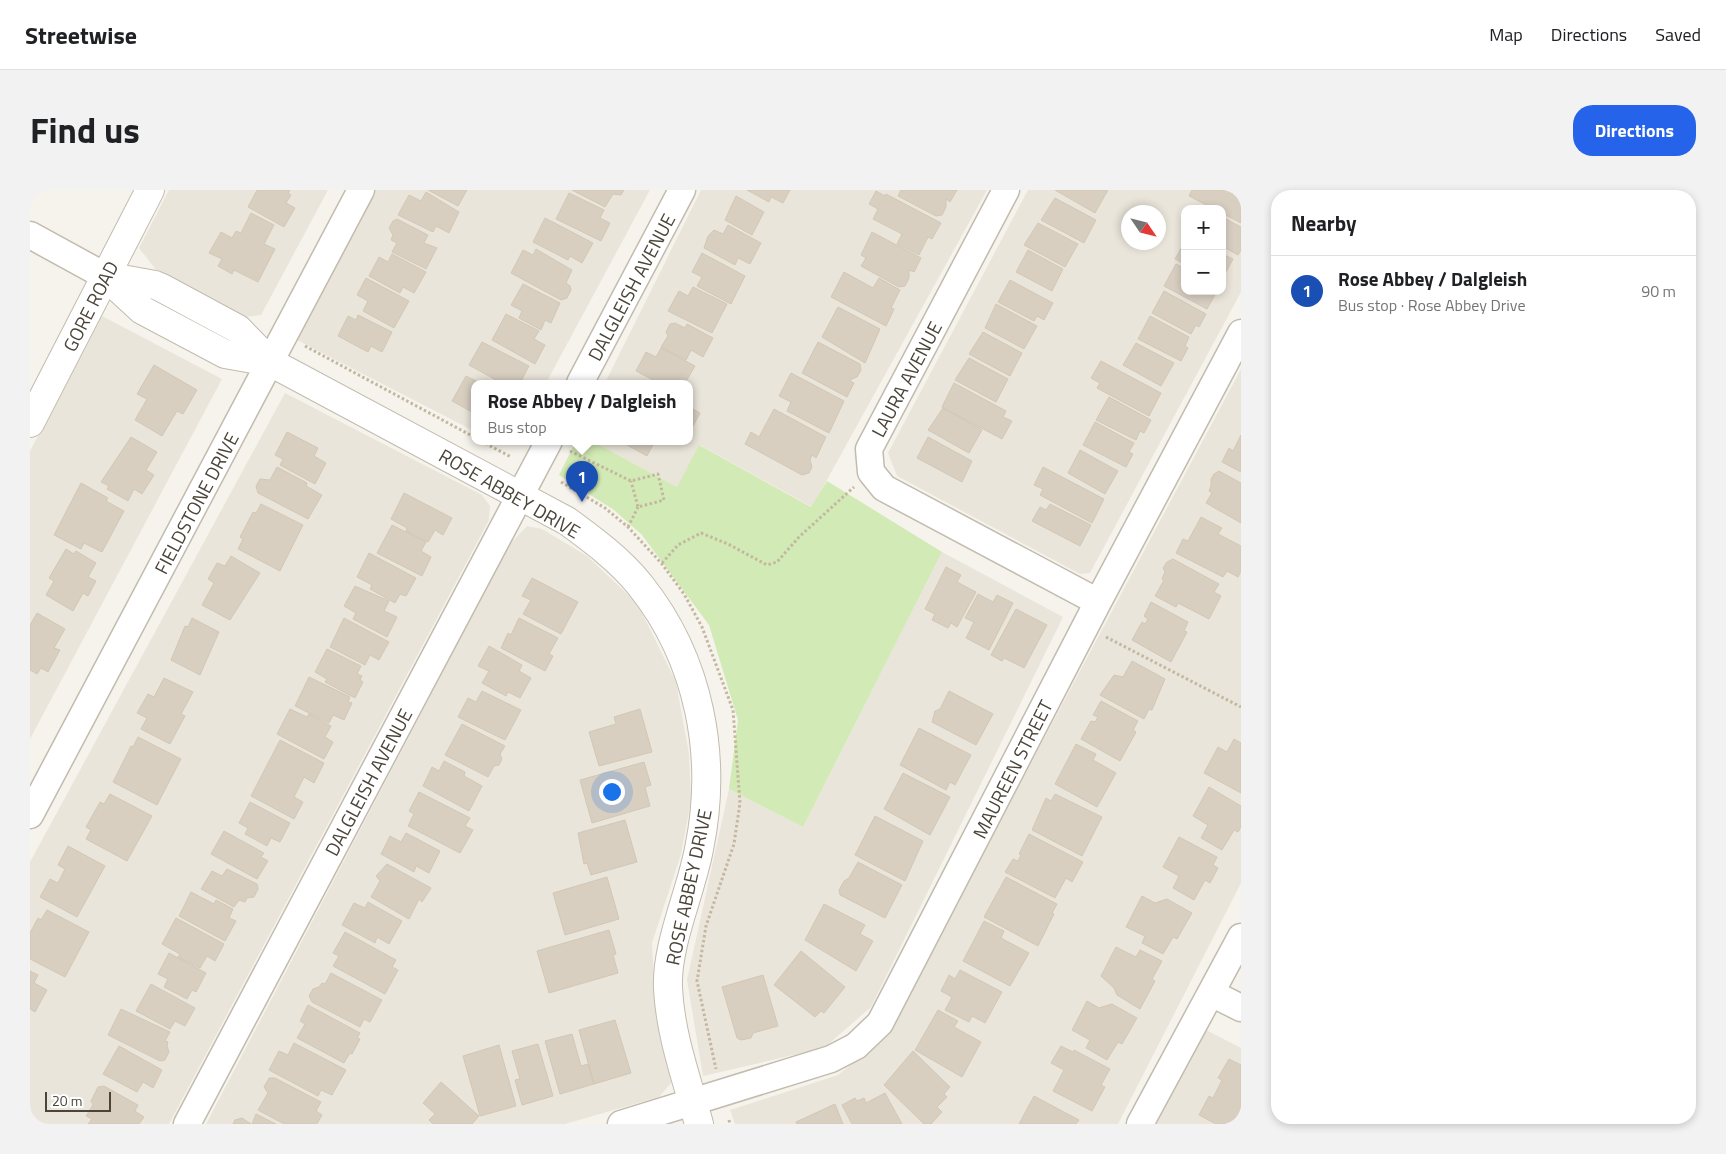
<!DOCTYPE html>
<meta charset="utf-8">
<style>
body{margin:0;font-family:"Titillium Web",sans-serif;background:#f2f2f2;color:#202124}
.controls{position:absolute;right:15px;top:15px;display:grid;overflow:hidden;border-radius:10px;box-shadow:0 2px 8px #0003}
.controls button{width:45px;height:45px;display:grid;place-items:center;padding:0;border:0;border-bottom:1px solid #e0e0e0;background:#fff;color:#202124;font:25px sans-serif}
.compass{position:absolute;left:1091px;top:15px;width:45px;height:45px;border-radius:50%;background:#fff;box-shadow:0 2px 8px #0003;rotate:125deg}
.scale{position:absolute;left:15px;bottom:12px;width:66px;box-sizing:border-box;padding-left:5px;border:2px solid #4b4439;border-top:0;font-size:14px;line-height:18px;white-space:nowrap;color:#4b4439;-webkit-text-stroke:4px #fff;paint-order:stroke}
.you{position:absolute;left:581px;top:601px;width:18px;height:18px;margin:-12px;border:4px solid #fff;border-radius:50%;background:#1a73e8;box-shadow:0 0 0 8px #1a73e833}
.badge{display:grid;place-items:center;width:32px;height:32px;border-radius:50%;background:#2563eb;color:#fff;font-size:16px;font-weight:700}
.pin{position:absolute;translate:-50% -41px;filter:drop-shadow(0 1px 2px #0008)}
.pin::after{content:'';position:absolute;top:26px;width:18px;height:15px;background:inherit;clip-path:polygon(0 0,100% 0,50% 100%)}
.popup{position:absolute;left:441px;top:190px;width:222px;height:65px;box-sizing:border-box;display:grid;place-content:center;border-radius:10px;background:#fff;filter:drop-shadow(0 1px 4px #0005);font-size:16px;white-space:nowrap;color:#757577}
.popup b{font-size:19px;color:#202124}
.popup::after{content:'';position:absolute;left:50%;top:100%;margin-left:-10px;border:10px solid transparent;border-top-color:#fff}
.list{margin:0;padding:0;list-style:none}
h2{display:flex;justify-content:space-between;align-items:center;height:65px;margin:0;padding:0 20px;font-size:21px}
h2 small{font-size:16px;font-weight:400;color:#757577}
.list li{display:grid;grid-template-columns:32px 1fr auto;gap:15px;align-items:center;box-sizing:border-box;height:70px;padding:0 20px;border-top:1px solid #e0e0e0}
.list b{display:block;font-size:19px;white-space:nowrap}
.list p{margin:0;font-size:16px;white-space:nowrap;color:#757577}
.list em{font-size:16px;font-style:normal;color:#757577}
.map{position:relative;flex:none;width:1211px;height:934px;overflow:hidden;border-radius:20px}
header{display:flex;align-items:center;gap:30px;box-sizing:border-box;height:70px;padding:0 25px;background:#fff;border-bottom:1px solid #e0e0e0}
header strong{font-size:24px}
nav{display:flex;gap:28px;margin-inline-start:auto;font-size:18px}
.intro{display:flex;align-items:center;justify-content:space-between;box-sizing:border-box;height:120px;padding:0 30px}
h1{margin:0;font-size:35px}
.button{padding:12px 22px;border-radius:20px;background:#2563eb;color:#fff;font-size:18px;font-weight:700}
main{display:flex;gap:30px;padding:0 30px}
aside{flex:1;background:#fff;border-radius:20px;box-shadow:0 2px 8px #0003}
.map>svg:first-child{display:block}
</style>
<header>
<strong>Streetwise</strong>
<nav><a>Map</a><a>Directions</a><a>Saved</a></nav>
</header>
<div class="intro"><h1>Find us</h1><a class="button">Directions</a></div>
<main>
<div class="map">
<svg width="1211" height="934" viewBox="0 0 1211 934">
<rect width="100%" height="100%" fill="#f6f3ec"/>
<path fill="#eae5da" fill-rule="evenodd" d="M139,0H298L231,125L216,127L127,81L109,58Z
M346,0H620L516,193H444V241L267,150Z
M671,0H957L782,317L670,255L647,297L562,251H660V193H575Z
M998,0H1211V102L1060,383L1050,384L867,286L858,263ZM1155,19H1192V101H1155ZM1098,22H1128V52H1098Z
M72,126L192,189L0,549V261Z
M1211,179V693L1088,934H705L700,920L808,885L855,847Z
M255,203L452,305L460,316L459,330L139,934H0V672Z
M497,336L512,339L557,366L607,413L646,492L659,564L661,611L651,664L622,753L626,828L642,892L629,907L535,934H176L480,354Z
M912,362L1033,427L841,817L794,858L673,886L657,790L699,599L773,637Z
M1176,840L1211,858V934H1126Z"/>
<path fill="#d2eab5" d="M546,251H562L647,297L669,255L781,317L797,291L912,362L773,637L699,599L708,530L679,435L612,345L584,320L529,285Z"/>
<path fill="#d8cfc1" stroke="#d3c7b4" d="M227,0H260L258,3L261,5L256,13L265,18L254,37L218,17Z
M398,0H437L428,16Z
M542,0H594L591,5L583,4L575,17Z
M717,0H760L753,13L741,7L739,12Z
M871,0H927L920,12L916,9V17L912,25L906,26L868,6Z
M1025,0H1078L1065,23Z
M1162,0H1207L1211,2V33L1192,23V19H1184L1159,6Z
M846,1L855,6L856,4L911,33L902,49L898,47L889,65L867,54L872,44L843,29L848,19L839,14Z
M396,2L429,22L419,43L406,36L403,42L368,25L379,5L391,11Z
M539,3L574,20L570,28L580,33L571,51L526,29Z
M706,6L734,22L722,45L695,30Z
M1025,8L1066,30L1054,53L1011,30Z
M221,23L244,35L234,54L245,59L228,92L204,80L202,84L188,76L192,69L179,63L191,42L202,48L206,41L211,43Z
M1192,27L1211,37V60L1208,65L1192,56Z
M515,28L563,53L552,73L540,66L538,70L503,52Z
M367,29L398,45L394,53L407,58L396,79L362,62L367,53L361,50L363,45L359,38L363,31Z
M1008,33L1048,54L1035,77L994,55Z
M698,35L731,53L720,74L708,68L705,75L674,58L678,46L684,40L693,44Z
M842,42L891,68L884,82L879,80V88L875,96L869,97L831,76L836,68L831,65Z
M1155,51V74L1145,69Z
M506,59L542,80L536,93L540,96L541,100L537,108L531,110L481,83L493,60L503,65Z
M998,60L1033,79L1022,101L986,82Z
M672,63L715,86L701,114L667,96L672,87L662,82Z
M362,64L396,82L384,103L373,97L370,103L339,86L349,67L358,72Z
M1192,64L1203,69L1192,89Z
M1146,74L1155,79V101H1187L1177,119L1134,96Z
M814,82L843,98L849,88L870,100L861,118L864,119L856,136L801,107Z
M336,88L379,111L364,138L333,121L338,111L327,105Z
M980,90L1023,113L1014,130L1007,126L1004,131L968,112Z
M493,94L530,113L521,133L515,130L511,140L489,128L492,121L481,115Z
M663,97L697,114L682,143L638,121L649,101L658,106Z
M1134,101L1176,124L1169,137L1166,135L1161,144L1122,123Z
M966,114L1007,136L994,159L955,138Z
M808,117L850,139L835,173L792,147Z
M476,124L509,141L504,149L515,155L505,174L462,150Z
M328,125L362,142L352,162L341,156L338,162L308,146L318,126L326,130Z
M1120,126L1159,147L1155,156L1158,158L1151,171L1108,149Z
M645,133L655,138L657,134L683,148L673,167L661,160L656,170L631,157L638,146L636,142L640,134Z
M953,142L992,163L980,186L939,164Z
M452,152L499,176L490,193L484,191L483,193H464L466,190L439,175Z
M788,152L830,174L831,180L827,187L822,189L820,191L824,193L817,207L772,183Z
M1106,153L1144,173L1131,196L1093,175Z
M631,158L665,176L655,193H629L606,181L616,162L626,167Z
M939,168L978,189L966,212L925,190Z
M1071,171L1131,203L1119,226L1067,198L1070,193L1061,188Z
M124,175L167,200L153,224L147,221L132,246L105,230L117,209L107,204Z
M761,183L814,211L799,243L757,221L761,212L749,206Z
M436,186L450,193H444V223L422,211Z
M924,193L976,221L973,227L982,231L972,249L912,217Z
M1079,207L1121,230L1114,243L1110,241L1106,250L1066,230Z
M660,215L662,216L661,218L670,223L662,238L660,236Z
M913,218L952,240L939,263L898,240Z
M744,219L796,247L786,268L782,265L780,270L782,277L779,283L772,285L715,254L721,242L729,247Z
M1065,232L1104,253L1099,262L1103,264L1096,277L1053,255Z
M257,242L288,258L284,266L296,273L285,294L250,275L253,269L245,265Z
M1211,245V282L1192,272L1199,258L1203,261Z
M101,247L127,262L116,280L124,285L112,304L104,299L98,311L77,299L79,296L71,292Z
M898,247L942,271L932,292L887,268Z
M590,251H625L617,266Z
M1050,260L1088,281L1075,304L1038,283Z
M247,277L277,293L276,296L292,305L278,329L228,303L226,296L230,289L240,290Z
M1013,277L1074,309L1062,333L1010,305L1013,299L1004,295Z
M1189,281L1211,293V333L1176,313L1182,303L1179,301L1181,296V289L1184,284Z
M51,293L78,308L76,311L94,321L72,362L54,353L51,359L24,345Z
M374,303L422,328L413,345L405,340L398,352L376,341L377,338L361,329Z
M231,314L273,335L250,381L208,359L213,349L210,347L223,322L226,323Z
M1020,314L1061,335L1050,356L1002,331L1010,317L1016,320Z
M1171,327L1192,338L1188,344L1211,356V381L1208,387L1197,381L1193,387L1146,363L1153,349L1158,351Z
M362,335L396,352L391,361L401,367L392,386L347,363Z
M36,359L44,364L46,361L66,373L58,387L66,391L58,406L53,403L43,421L16,405L24,391L19,388Z
M339,363L386,388L376,406L370,404L365,413L340,399L342,395L327,387Z
M201,366L230,383L200,430L172,415L184,393L178,389L187,373L195,376Z
M1143,369L1189,394L1184,402L1191,406L1179,429L1148,413L1146,417L1125,406L1134,390L1132,389L1135,382L1133,378L1137,372Z
M916,377L931,385L927,392L946,402L927,437L921,433L918,438L902,430L905,424L895,419Z
M502,388L548,412L531,444L493,424L501,410L492,406Z
M325,396L359,411L354,421L367,427L357,447L323,429L326,423L314,416Z
M948,404L963,412L967,405L983,413L959,460L936,448L944,432L935,428Z
M1121,412L1158,432L1154,441L1157,442L1141,472L1102,450L1112,432L1115,434L1118,429L1114,426Z
M986,419L1017,435L994,478L974,468L972,471L961,465Z
M7,423L35,439L24,458L30,460L18,482L11,478L7,484L0,480V435Z
M162,428L189,442L170,485L141,470L155,436L158,437Z
M314,428L359,452L349,470L340,465L335,475L300,457Z
M489,428L528,448L519,464L523,466L515,481L471,458L478,443L481,445Z
M459,456L492,475L489,481L501,488L490,508L478,502L476,506L452,493L459,481L448,476Z
M297,459L331,476L327,484L332,486L330,490L333,492L325,508L295,492L297,489L285,482Z
M1102,471L1135,489L1122,520L1119,519L1114,529L1070,505L1084,485L1093,487Z
M279,487L320,507L318,512L322,513L314,530L303,525L299,533L265,516Z
M134,488L163,502L151,524L155,526L140,554L111,539L117,528L107,523L118,504L124,507Z
M452,501L491,520L475,550L428,527L438,508L446,512Z
M919,501L963,524L946,555L902,532L905,521L910,519Z
M1071,511L1108,531L1103,540L1106,542L1090,571L1051,549L1061,531L1065,532L1068,527L1063,525Z
M260,519L277,527L279,524L301,536L295,547L303,552L294,569L247,544Z
M610,519L622,562L569,576L559,542L586,534L584,527Z
M432,534L475,556L470,564L472,569L469,575L464,576L458,587L415,565Z
M889,538L941,565L925,595L920,592L916,600L870,575Z
M108,547L151,569L127,615L83,592L101,556L103,557Z
M1204,549L1211,553V603L1174,583L1188,557L1197,562Z
M250,550L294,573L284,593L274,587L264,607L273,612L264,629L221,606Z
M1046,554L1066,564L1063,570L1086,583L1067,617L1025,594Z
M414,571L435,582L434,586L452,596L439,621L393,596L402,577L409,581Z
M614,572L621,595L615,597L620,616L562,633L550,590Z
M873,583L920,607L900,645L854,619Z
M1179,597L1211,616V637L1208,642L1204,640L1192,660L1171,648L1178,635L1163,626Z
M389,602L440,628L435,636L443,640L430,663L378,636L384,624L379,621Z
M80,604L122,626L97,671L56,649L61,640L56,637L70,612L74,614Z
M1025,604L1072,627L1052,666L1002,640L1016,608L1021,611Z
M220,612L260,633L250,652L241,648L237,656L215,644L218,638L209,633Z
M845,626L893,651L875,691L825,665Z
M595,630L607,672L561,685L557,673L554,674L548,643Z
M194,641L234,663L231,667L238,671L227,689L181,664Z
M376,643L410,661L399,683L386,676L384,682L351,664L360,646L371,652Z
M999,644L1053,672L1042,692L1036,688L1025,708L975,682L983,669L988,671L991,665L989,664Z
M1149,647L1187,667L1183,675L1188,678L1180,693L1175,690L1164,710L1143,698L1149,686L1133,677Z
M38,656L75,676L47,727L10,707L20,689L28,693L35,679L28,675Z
M828,672L872,695L855,728L810,705L809,700L814,691L819,688Z
M357,674L401,698L392,712L389,709L379,729L341,707L350,691L346,686Z
M197,679L227,694L228,699L224,707L217,708L215,712L209,710L204,717L171,699L182,681L192,686Z
M577,687L589,729L535,745L523,703Z
M976,687L1027,714L1022,723L1024,724L1008,756L954,727Z
M161,702L184,714L186,710L203,719L199,728L206,731L195,751L149,726Z
M1112,706L1125,713L1137,709L1162,723L1147,749L1143,747L1133,764L1112,753L1115,746L1096,737Z
M338,712L372,731L359,754L347,747L345,753L312,735L324,713L335,718Z
M794,714L835,735L830,744L843,751L826,781L775,750Z
M17,720L59,742L35,787L0,769V743L8,728L11,730Z
M146,728L194,754L185,771L177,766L170,778L148,767L150,764L132,754Z
M954,731L974,741L971,748L999,763L980,796L933,771Z
M579,740L586,764L583,765L588,783L519,803L507,761Z
M315,742L366,770L362,777L368,780L355,804L303,776L309,766L303,763Z
M1086,757L1106,767L1110,760L1132,771L1122,789L1125,791L1110,819L1087,805L1084,798L1071,786Z
M771,761L815,797L794,823L791,821L785,827L744,795Z
M139,763L176,783L166,802L162,800L157,809L134,797L138,789L128,784Z
M930,780L972,802L955,833L942,826L939,832L915,820L922,807L911,801L919,785L925,789Z
M0,781L8,785L4,793L17,800L5,822L0,819Z
M301,783L352,810L340,832L334,829L330,837L282,812L279,806L283,799L289,797L292,793L295,794Z
M733,785L748,836L723,843L721,848L711,850L707,848L692,797Z
M121,794L165,818L155,836L145,831L140,839L106,821Z
M1057,811L1069,818L1082,814L1107,828L1092,854L1088,852L1077,870L1056,858L1060,850L1042,840Z
M278,815L330,843L327,848L330,849L322,864L320,863L314,873L267,848L275,834L270,831Z
M91,819L140,842L135,851L138,852L137,856L139,862L135,870L130,871L78,845Z
M908,820L928,831L924,837L951,852L932,887L885,860Z
M585,830L601,883L564,894L549,840Z
M542,844L551,876L558,874L564,894L530,904L515,851Z
M264,853L316,880L302,905L291,900L288,906L239,880L249,861L258,865Z
M508,854L523,906L492,915L485,890L490,889L482,861Z
M469,855L486,916L450,926L433,866Z
M89,856L132,880L123,898L113,892L107,902L73,884Z
M1031,856L1043,862L1044,860L1080,879L1071,895L1075,897L1062,921L1023,901L1034,880L1021,873Z
M883,861L920,897L914,904L917,907L907,917L912,922L901,934H894L854,895Z
M1199,869L1211,875V934H1186L1169,925L1179,906L1183,908L1192,890L1188,888Z
M239,888H245L291,912L286,921L292,925L287,934H254L228,920L238,903L234,897Z
M411,892L449,926L442,934H403L399,930L405,924L393,913Z
M74,896L108,915L105,921L114,927L109,934H58L62,929L56,926L63,915L61,911L68,897Z
M855,903L872,934H822L812,915L825,908L827,911L834,908L836,913Z
M1004,906L1049,930L1046,934H989Z
M805,914L813,934H767L766,932Z
M226,924L246,934H222Z
M212,928L221,934H203L205,930Z"/>
<g fill="none" stroke-linecap="round" stroke-linejoin="round">
<g stroke="#c2bbae" stroke-width="29">
<path id="minor" d="M976,0L839,259L841,282L854,298L1068,412
M0,45L75,86
M550,193L652,0
M0,625L331,0
M1181,803L1211,818
M157,934L519,251
M591,934L801,869L826,856L850,833L1068,412L1211,143
M1110,934L1211,747"/>
</g>
<g stroke="#c2bbae" stroke-width="30">
<path id="tertiary" d="M75,86L112,120L195,164L240,172L537,331C563,350 590,370 610,395C670,470 688,567 669,659C661,702 636,755 638,798C640,844 657,890 669,934
M75,86L125,95L132,98L208,139L240,172
M0,233L120,0"/>
</g>
<path stroke="#c4b79f" stroke-width="3" stroke-dasharray="2.5 2.5" stroke-linecap="butt" d="M275,156L444,247
M451,251L481,267
M540,261L601,291L628,284L634,310L608,317L601,291
M531,292L575,318L598,337L632,374L654,404L672,437L703,520L710,613L704,654L676,736L667,791L686,879
M598,337L608,317
M632,373L648,355L671,343L698,354L737,375L747,372L769,347L824,297
M1076,447L1211,517
M699,930L700,934"/>
<use href="#minor" stroke="#fff" stroke-width="26"/>
<use href="#tertiary" stroke="#fff" stroke-width="28"/>
</g>
<g text-anchor="middle" dominant-baseline="central" stroke-width="4.5" stroke-linejoin="round" paint-order="stroke">
<g font-size="19" fill="#4b4439" stroke="#fff">
<text transform="translate(601 97) rotate(-62)">DALGLEISH AVENUE</text>
<text transform="translate(60 116) rotate(-63)">GORE ROAD</text>
<text transform="translate(876 189) rotate(-62)">LAURA AVENUE</text>
<text transform="translate(480 303) rotate(30)">ROSE ABBEY DRIVE</text>
<text transform="translate(166 313) rotate(-62)">FIELDSTONE DRIVE</text>
<text transform="translate(982 579) rotate(-63)">MAUREEN STREET</text>
<text transform="translate(338 592) rotate(-62)">DALGLEISH AVENUE</text>
<text transform="translate(658 697) rotate(-78)">ROSE ABBEY DRIVE</text>
</g>
</g>
</svg>
<div class="controls">
<button>+</button>
<button>−</button>
</div>
<svg class="compass" viewBox="-18 -18 36 36"><path d="M0-13l5 13h-10z" fill="#e53935"/><path d="M0 13l5-13h-10z" fill="#757577"/></svg>
<div class="scale">20 m</div>
<div class="you"></div>
<div class="pin badge" style="left:552px;top:312px;background:#1a4fb4">1</div>
<div class="popup"><b>Rose Abbey / Dalgleish</b>Bus stop</div>
</div>
<aside>
<h2>Nearby<small></small></h2>
<ul class="list">
<li><span class="badge" style="background:#1a4fb4">1</span><div><b>Rose Abbey / Dalgleish</b><p>Bus stop · Rose Abbey Drive</p></div><em>90 m</em></li>
</ul>
</aside>
</main>
